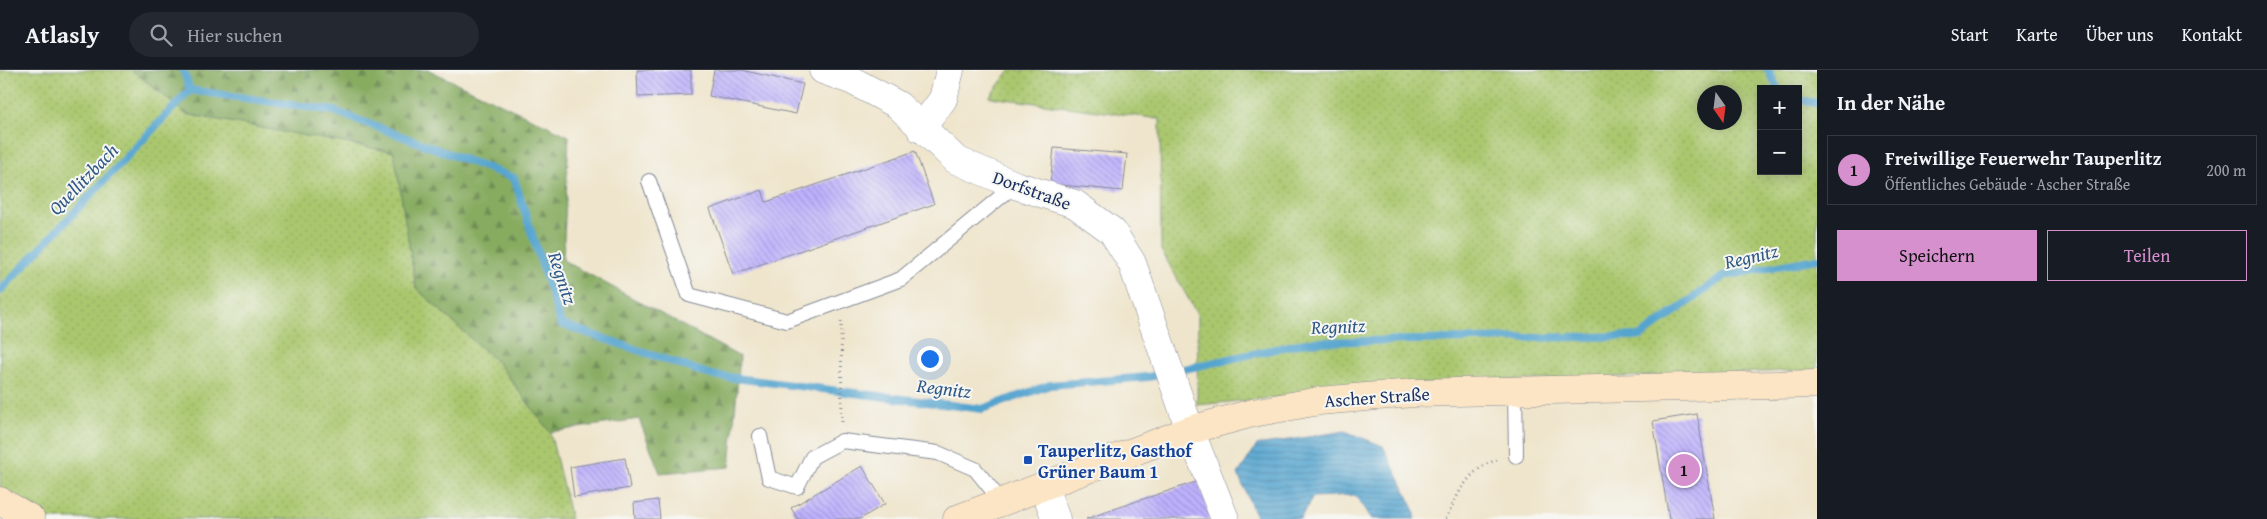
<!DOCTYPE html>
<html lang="de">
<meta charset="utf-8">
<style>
body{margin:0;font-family:"Gentium Book Plus",serif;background:#242831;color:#f1f3f6}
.controls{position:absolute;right:15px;top:15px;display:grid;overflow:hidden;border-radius:0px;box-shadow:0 2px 12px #0003}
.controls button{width:45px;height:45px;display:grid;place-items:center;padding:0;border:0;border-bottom:1px solid #363941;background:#171b24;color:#f1f3f6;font:25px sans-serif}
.compass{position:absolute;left:1697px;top:15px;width:45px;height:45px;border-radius:50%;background:#171b24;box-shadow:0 2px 12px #0003;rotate:166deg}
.you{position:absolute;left:929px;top:288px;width:18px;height:18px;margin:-12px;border:4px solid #fff;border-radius:50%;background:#1a73e8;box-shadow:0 0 0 8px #1a73e833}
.badge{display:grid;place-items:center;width:32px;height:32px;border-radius:50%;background:#d690ce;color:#111;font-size:16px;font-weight:700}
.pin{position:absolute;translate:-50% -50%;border:2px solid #fff;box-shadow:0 1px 5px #0006}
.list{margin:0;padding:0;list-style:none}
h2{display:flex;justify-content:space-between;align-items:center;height:65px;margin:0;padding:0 20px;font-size:21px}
h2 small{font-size:16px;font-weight:400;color:#9ea1a6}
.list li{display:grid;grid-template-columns:32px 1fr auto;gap:15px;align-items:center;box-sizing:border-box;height:70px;margin:0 10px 10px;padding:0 10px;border:1px solid #363941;border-radius:0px}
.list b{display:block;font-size:19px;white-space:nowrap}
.list p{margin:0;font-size:16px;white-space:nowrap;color:#9ea1a6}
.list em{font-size:16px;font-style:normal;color:#9ea1a6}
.actions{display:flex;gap:10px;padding:15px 20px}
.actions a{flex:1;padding:11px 0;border:1px solid #d690ce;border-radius:0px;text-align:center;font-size:18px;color:#d690ce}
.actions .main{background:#d690ce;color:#111}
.icon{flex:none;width:28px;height:28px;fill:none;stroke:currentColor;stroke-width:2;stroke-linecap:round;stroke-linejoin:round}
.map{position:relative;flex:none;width:1817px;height:449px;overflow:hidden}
header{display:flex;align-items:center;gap:30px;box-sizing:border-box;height:70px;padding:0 25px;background:#171b24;border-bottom:1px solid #363941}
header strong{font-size:24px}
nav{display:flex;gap:28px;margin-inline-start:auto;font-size:18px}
.search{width:350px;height:45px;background:#242831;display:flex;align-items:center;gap:12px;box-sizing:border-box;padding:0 18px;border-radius:28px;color:#9ea1a6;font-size:19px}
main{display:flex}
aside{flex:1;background:#171b24}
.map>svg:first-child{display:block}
</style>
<header>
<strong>Atlasly</strong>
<div class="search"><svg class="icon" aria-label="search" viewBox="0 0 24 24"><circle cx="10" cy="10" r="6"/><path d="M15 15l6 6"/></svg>Hier suchen</div>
<nav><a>Start</a><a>Karte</a><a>Über uns</a><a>Kontakt</a></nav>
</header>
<main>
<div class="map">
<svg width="1817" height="449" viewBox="0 0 1817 449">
<defs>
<pattern id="grass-dots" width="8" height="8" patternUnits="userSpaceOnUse" patternTransform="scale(1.25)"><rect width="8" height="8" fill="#aac76e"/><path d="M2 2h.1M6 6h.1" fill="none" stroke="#92ab62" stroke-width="1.8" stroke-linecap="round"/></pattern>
<pattern id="forest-firs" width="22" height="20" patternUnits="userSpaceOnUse" patternTransform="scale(1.25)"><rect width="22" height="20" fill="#87ac61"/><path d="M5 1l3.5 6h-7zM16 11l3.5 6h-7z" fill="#6e8c53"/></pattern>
<pattern id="water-rules" width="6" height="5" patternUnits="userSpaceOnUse" patternTransform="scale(1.25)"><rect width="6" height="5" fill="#55a4cf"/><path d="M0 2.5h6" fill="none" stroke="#4686ab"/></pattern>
<pattern id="building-back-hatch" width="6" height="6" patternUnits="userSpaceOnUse" patternTransform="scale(1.25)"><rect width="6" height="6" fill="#bfb2fe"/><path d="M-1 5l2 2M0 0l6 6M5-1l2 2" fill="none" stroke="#9a91d1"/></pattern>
</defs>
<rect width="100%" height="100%" fill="#f6f6f2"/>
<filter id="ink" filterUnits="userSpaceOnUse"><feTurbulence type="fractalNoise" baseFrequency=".02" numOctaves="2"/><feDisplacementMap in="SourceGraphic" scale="10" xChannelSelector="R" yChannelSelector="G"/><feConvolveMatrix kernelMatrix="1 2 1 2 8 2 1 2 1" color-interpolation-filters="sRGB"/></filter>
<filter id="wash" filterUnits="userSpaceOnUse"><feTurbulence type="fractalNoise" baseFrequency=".0096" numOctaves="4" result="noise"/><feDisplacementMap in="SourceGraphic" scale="20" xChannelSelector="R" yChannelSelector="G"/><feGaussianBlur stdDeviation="1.12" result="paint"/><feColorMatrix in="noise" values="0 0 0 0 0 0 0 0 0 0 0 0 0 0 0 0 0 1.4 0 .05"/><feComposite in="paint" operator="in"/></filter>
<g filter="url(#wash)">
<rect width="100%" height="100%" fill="#efe5cc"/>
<path fill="url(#grass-dots)" stroke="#627b66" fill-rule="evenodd" d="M0,0H132L186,44L395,82L416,218L498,293L550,362L571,449H18L0,437Z
M1010,0H1817V300L1421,314L1197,335L1198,246L1161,180L1160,49L989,27ZM1761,19H1798V101H1761ZM1704,22H1734V52H1704Z"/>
<path fill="url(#forest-firs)" stroke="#516e60" d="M132,0H429L569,66L563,190L740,287L730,397L660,403L639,349L550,362L498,293L416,218L394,82L186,44Z"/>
<path fill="url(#water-rules)" stroke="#386a96" d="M1345,361L1383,376L1415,441V449H1372L1355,425L1313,427L1300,449H1257L1238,404L1257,375Z"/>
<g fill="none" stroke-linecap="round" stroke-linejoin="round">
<path stroke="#55a4cf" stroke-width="8" d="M183,0L190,20L334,41L514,108L561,254L711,305L982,339L1050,315L1148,307L1307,272L1641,266L1724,206L1817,189
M1768,0L1778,19
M1798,30L1817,33
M0,221L190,20"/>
</g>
<g id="blocks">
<path fill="url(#building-back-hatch)" d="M637,0H691V25L638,27Z
M714,0H741L803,14L796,44L709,26Z
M1054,78L1127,84L1123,121L1050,114Z
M915,81L934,134L733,204L710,139L762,120L766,132Z
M1697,344L1715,449H1669L1653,351Z
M625,388L630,418L574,427L570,397Z
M862,396L885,434L860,449H798L791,438Z
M1199,411L1211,449H1086L1137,431Z
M658,430L660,449H635L634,433Z"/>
</g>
</g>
<g filter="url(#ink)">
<use href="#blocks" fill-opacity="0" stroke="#858a95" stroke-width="1"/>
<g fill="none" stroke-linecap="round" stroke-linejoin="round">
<g stroke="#858a95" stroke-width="16">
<path id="lane" d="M649,111L689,225L787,251L901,209L1015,115
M1515,320L1516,386
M760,366L769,408L797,417L812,387L842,371L938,383L975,399L1002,432"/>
</g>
<g stroke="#858a95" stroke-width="29">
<path id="street" d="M823,0L851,10L898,35L956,90L1015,115L1075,134L1112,161L1132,193L1190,360L1225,449
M921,59L943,29L950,0
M1044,417L1056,449"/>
</g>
<g stroke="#858a95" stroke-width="29">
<path id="secondary" d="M0,431L31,449
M957,449L1190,360L1253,343L1319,331L1413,323L1817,314"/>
</g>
<path stroke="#858a95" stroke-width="3" stroke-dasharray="1 4" stroke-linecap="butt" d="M841,251L842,353
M1446,449C1456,426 1470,396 1498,390"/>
<use href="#lane" stroke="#fff" stroke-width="14"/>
<use href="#street" stroke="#fff" stroke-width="28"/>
<use href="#secondary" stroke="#fce5c4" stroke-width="28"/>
</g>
</g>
<rect fill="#1a4fb4" stroke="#f6f6f2" stroke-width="2" x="1023" y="385" width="10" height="10" rx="2.5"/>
<g text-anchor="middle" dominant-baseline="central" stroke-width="4" stroke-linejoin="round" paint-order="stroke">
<g font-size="18" fill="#1b2f5e" stroke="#f6f6f2">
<text transform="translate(1032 120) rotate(20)">Dorfstraße</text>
<text transform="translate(1377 327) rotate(-4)">Ascher Straße</text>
</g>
<g font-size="18" font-weight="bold" fill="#164399" stroke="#f6f6f2" text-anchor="start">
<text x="1038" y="380">Tauperlitz, Gasthof<tspan x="1038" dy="21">Grüner Baum 1</tspan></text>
</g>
<g font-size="19" font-style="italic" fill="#2f5886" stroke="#f6f6f2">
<text transform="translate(83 109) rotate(-46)">Quellitzbach</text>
<text transform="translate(1751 186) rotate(-13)">Regnitz</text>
<text transform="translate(563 208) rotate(72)">Regnitz</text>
<text transform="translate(1338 256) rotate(-2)">Regnitz</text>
<text transform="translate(944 318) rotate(7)">Regnitz</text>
</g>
</g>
</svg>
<div class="controls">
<button>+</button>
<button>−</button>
</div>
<svg class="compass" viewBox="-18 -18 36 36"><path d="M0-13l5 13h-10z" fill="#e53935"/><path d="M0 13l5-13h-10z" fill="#9ea1a6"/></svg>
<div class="you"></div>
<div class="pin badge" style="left:1684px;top:400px">1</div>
</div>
<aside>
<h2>In der Nähe<small></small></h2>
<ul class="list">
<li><span class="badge">1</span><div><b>Freiwillige Feuerwehr Tauperlitz</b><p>Öffentliches Gebäude · Ascher Straße</p></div><em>200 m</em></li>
</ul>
<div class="actions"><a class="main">Speichern</a><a>Teilen</a></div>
</aside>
</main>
